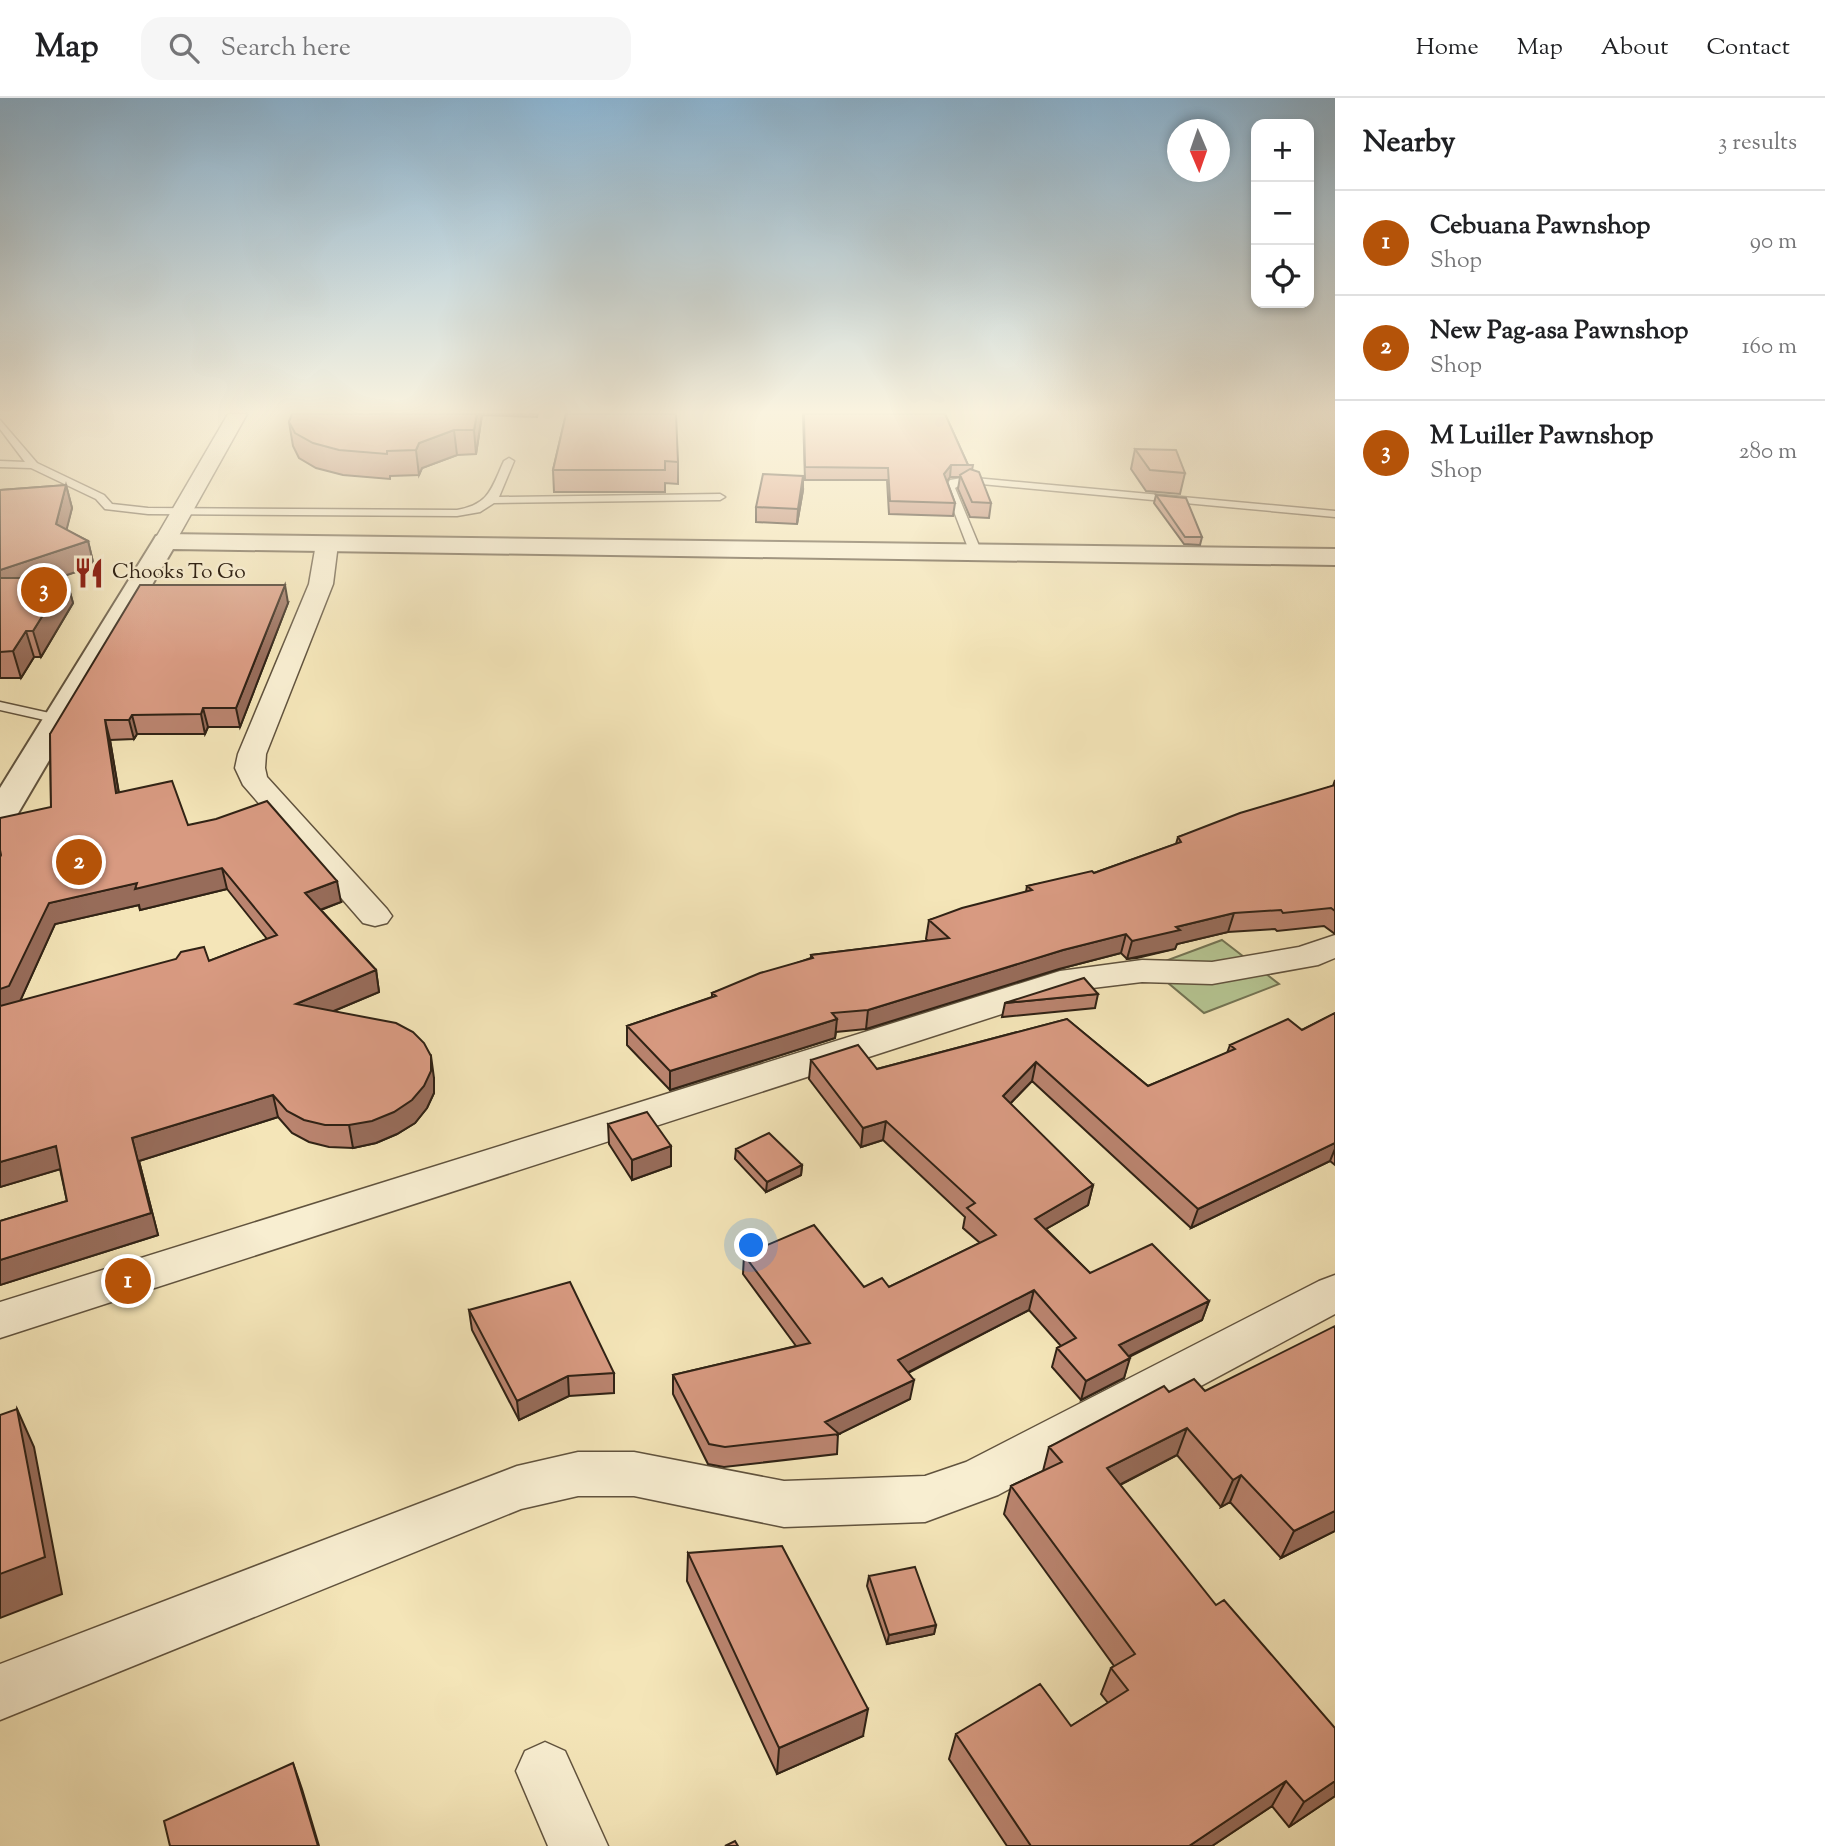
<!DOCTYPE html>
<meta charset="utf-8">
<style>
body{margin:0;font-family:"Sorts Mill Goudy",serif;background:#f6f6f6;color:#202124}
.controls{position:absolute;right:21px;top:21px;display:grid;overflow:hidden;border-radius:14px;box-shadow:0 4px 10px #0003}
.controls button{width:63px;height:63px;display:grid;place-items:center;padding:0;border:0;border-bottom:2px solid #e0e0e0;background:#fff;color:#202124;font:35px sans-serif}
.compass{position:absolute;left:1167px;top:21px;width:63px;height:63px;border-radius:50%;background:#fff;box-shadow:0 4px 10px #0003;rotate:178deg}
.you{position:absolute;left:752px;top:1148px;width:24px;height:24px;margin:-18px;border:5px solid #fff;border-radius:50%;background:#1a73e8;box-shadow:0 0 0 10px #1a73e833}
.badge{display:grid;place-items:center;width:46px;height:46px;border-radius:50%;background:#b45309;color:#fff;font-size:23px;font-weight:700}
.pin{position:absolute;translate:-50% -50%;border:4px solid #fff;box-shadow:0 2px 7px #0006}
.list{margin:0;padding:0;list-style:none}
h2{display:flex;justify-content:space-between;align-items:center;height:91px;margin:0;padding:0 28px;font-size:30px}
h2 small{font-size:23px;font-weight:400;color:#757577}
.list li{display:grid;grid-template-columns:46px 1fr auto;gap:21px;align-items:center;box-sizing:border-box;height:105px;padding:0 28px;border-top:2px solid #e0e0e0}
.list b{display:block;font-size:26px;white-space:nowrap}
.list p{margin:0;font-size:23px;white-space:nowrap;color:#757577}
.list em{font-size:23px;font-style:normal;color:#757577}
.icon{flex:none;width:38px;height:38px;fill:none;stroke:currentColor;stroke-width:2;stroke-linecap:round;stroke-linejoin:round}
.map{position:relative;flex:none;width:1335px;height:1748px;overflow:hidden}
header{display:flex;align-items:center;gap:42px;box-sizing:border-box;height:98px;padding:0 35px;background:#fff;border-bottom:2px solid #e0e0e0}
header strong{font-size:33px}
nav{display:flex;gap:38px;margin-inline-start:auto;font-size:24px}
.search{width:490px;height:63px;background:#f6f6f6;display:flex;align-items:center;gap:18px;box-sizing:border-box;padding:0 24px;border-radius:21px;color:#757577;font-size:26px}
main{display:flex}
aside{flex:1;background:#fff}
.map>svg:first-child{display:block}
</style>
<header>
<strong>Map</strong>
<div class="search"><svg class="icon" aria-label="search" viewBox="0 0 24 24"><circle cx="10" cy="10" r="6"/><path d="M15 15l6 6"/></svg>Search here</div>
<nav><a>Home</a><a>Map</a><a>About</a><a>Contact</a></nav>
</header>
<main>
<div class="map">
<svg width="1335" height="1748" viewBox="0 0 1335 1748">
<rect width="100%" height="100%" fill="#f4e5b8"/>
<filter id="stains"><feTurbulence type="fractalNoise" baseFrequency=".00286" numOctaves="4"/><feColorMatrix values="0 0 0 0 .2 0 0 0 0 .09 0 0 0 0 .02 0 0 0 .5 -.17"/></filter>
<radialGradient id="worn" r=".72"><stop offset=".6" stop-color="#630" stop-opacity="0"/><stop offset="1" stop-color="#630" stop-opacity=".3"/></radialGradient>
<path fill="#b6c693" stroke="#737454" stroke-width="2" d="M1222,842L1279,886L1204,915L1149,869Z"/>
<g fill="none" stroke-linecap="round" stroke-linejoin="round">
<g stroke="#61533e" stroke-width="3">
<path id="service" d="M0,322L37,365L104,397L112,406L148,410L457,412C490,406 491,391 504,363L509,360L514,363L499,399L720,396L725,399L720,402L494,405L480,414L457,418L148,416L105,411L96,401L31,370L0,369V363L25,364L0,331Z
M962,380L967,383L955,390L982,455L976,458L970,455L945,390L950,382Z
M975,380L1335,413V419L971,385L970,383Z
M0,604L63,618L65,621L58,625L0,612Z"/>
</g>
<g stroke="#61533e" stroke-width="3">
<path id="minor" d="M228,316H247L176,443L173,448H157L154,443Z
M327,439L335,441L338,446L333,486L266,656L265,670L267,679L387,811L392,818L387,825L375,828L363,825L243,687L235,670L238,656L309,486L316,446L319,441Z
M1335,837V860L1318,867L1212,886L1142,884L1076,892L0,1240V1204L1060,873L1142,862L1212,864L1299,849Z
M1335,1177V1216L998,1397L925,1424L784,1429L634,1398H578L521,1411L0,1622V1566L517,1368L578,1354H634L784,1383L925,1378L966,1364L1319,1183Z
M545,1644L565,1653L608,1748H548L516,1673L525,1653Z"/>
</g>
<g stroke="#61533e" stroke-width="4">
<path id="tertiary" d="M165,436L1335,451V467L173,451L17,717L12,724L0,727V690L153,443L156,438Z"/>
</g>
<use href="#service" fill="#f8eed1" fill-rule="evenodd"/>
<use href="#minor" fill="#f8eed1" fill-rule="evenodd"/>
<use href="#tertiary" fill="#f8eed1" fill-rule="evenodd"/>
</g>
<path fill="#ba846f" stroke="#302215" stroke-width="2" fill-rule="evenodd" d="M292,316H538L537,319L482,317L476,356L457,357L422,370L419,377L390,378V381L343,377L316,370L299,360L293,348L289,324Z
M566,316L678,364V386L665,385V394H554L553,372Z
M803,316H945L968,367H973L972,372L991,405L989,420L970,419L958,391L960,379H950L947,383L955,405L953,418L889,416L887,382H805Z
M1135,351L1185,375L1180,396L1146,393L1131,371Z
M66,387L72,410L66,432L88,443L94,468L57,480H66L73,505L41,559H34L21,580H0V392Z
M803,392L797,426L756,424V409Z
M1156,397L1202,439L1200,447L1184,446L1154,405Z
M288,505L240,629H208L205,636H137L134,641L110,642L119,695L188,727L341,804L321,812L376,872L379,894L334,913L434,980V995L427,1010L415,1025L397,1036L376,1045L353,1050L329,1049L309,1044L292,1035L278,1019L139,1063L158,1137L0,1187V1123L67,1103L60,1071L0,1089V759L51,709L50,636ZM227,791L267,841L209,863L20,903L55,826L139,807L140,812Z
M1335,682V836L1324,828L1277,833L1275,831L1228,834L1177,846L1175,851L1137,860L1127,861L1121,855L1059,871L866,931L836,934L835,940L670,992L627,947V928L712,899V895L811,860V857L928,843L926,841L929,822L1026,794L1027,788L1094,775L1176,746L1178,739L1333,688Z
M1098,896L1095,910L1002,919L1005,905Z
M1335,915V1067L1330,1063L1191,1130L1032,983L1010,1006L1093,1087L1088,1107L1046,1131L1090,1175L1209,1203L1202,1222L1129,1259L1124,1280L1081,1302L1052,1269L1057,1250L1061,1248L1029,1212L908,1275L910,1301L838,1336L837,1356L724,1369L708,1366L673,1296V1277L796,1248L743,1176L744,1157L864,1189H889L980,1145L963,1130L965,1119L883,1042L861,1049L809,981L811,962L877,971L1067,921L1148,988L1227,955L1230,947L1302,932Z
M608,1026L671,1048V1068L632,1082L609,1046Z
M736,1051L802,1067L801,1077L766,1094L735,1061Z
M469,1212L614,1275V1295L569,1298L519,1322L472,1232Z
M1169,1294L1335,1433L1281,1460L1230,1404L1221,1409L1177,1357L1120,1387L1335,1698L1289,1729L1272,1708L1212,1748H1007L949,1661L956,1636L1071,1628L1108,1605L1101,1596L1111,1570L1114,1568L1004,1416L1011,1388L1043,1373L1049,1349Z
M688,1455L863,1638L777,1676L687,1483Z
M869,1478L936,1527L934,1536L887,1546L867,1488Z"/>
<path fill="#976c5a" stroke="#302215" stroke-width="2" d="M477,316H482L476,356L474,332Z
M454,332L457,357L422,370L419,377L416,352L419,345Z
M951,367L950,379L943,389L944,376Z
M803,378V392L797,426L798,411Z
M66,387L72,410L62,450L56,426Z
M88,443L94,468L0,499V472Z
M66,480L73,505L41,559L33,533Z
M285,487L288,505L240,629L236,610Z
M26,533L34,559L21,580L13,553Z
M203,610L208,629L205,636L201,616Z
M132,617L137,636L134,641L129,622Z
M105,622L110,642L122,715L116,695Z
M222,770L227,791L140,812L139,807L55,826L17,910L0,915V891L49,805L137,785Z
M337,783L341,804L309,816L305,795Z
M1234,815L1228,834L1177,846L1175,851L1127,861L1132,843L1176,829Z
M1126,836L1121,855L1059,871L866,931L868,912L1063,852Z
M376,872L379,894L300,927L296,906Z
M837,921L835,940L670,992V973Z
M431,958L434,980V995L427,1010L415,1025L397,1036L376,1045L353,1050L349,1027Z
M1036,964L1032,983L999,1017L1003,998Z
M273,997L278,1019L139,1063L158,1137L0,1187V1162L151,1115L132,1040Z
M886,1023L883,1042L861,1049L863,1030Z
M1335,1045V1051L1330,1063L1191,1130L1198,1111Z
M56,1048L64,1070L0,1089V1064Z
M671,1048V1068L632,1082V1062Z
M802,1067L801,1077L766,1094L767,1084Z
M1093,1087L1088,1107L1030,1140L1035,1121Z
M1034,1192L1029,1212L895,1281L898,1262Z
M1209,1203L1202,1222L1113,1266L1119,1247Z
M1130,1260L1124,1280L1081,1302L1086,1283Z
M568,1278L569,1298L519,1322L517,1303Z
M914,1282L910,1301L837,1337L825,1324Z
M17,1311L34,1349L62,1496L0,1520V1476Z
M1187,1330L1177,1357L1098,1398L1107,1370Z
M1241,1377L1230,1404L1221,1409L1233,1382Z
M1335,1413V1433L1281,1460L1294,1433Z
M936,1527L934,1536L887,1546L889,1537Z
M868,1611L863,1638L777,1676L779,1650Z
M293,1665L302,1691L319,1748H318Z
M1286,1683L1272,1708L1212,1748H1189Z
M1335,1683V1698L1289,1729L1304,1704Z"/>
<path fill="#d89a81" stroke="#302215" stroke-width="2" d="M292,316H477L474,332H454L419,345L416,352L387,353V356L339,352L313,345L295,335L289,324Z
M566,316H676L678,364L665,363V372H553Z
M804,316H945L968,367H951L944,376L955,405L890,403L888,370L805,369Z
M1135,351L1176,352L1185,375L1150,372Z
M970,371L979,374L991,405L972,404L960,377Z
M763,376L803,378L798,411L756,409Z
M66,387L56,426L88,443L0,472V392Z
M1156,397L1186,400L1202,439H1185Z
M0,480H66L33,533H26L13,553L0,554Z
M140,487H285L236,610H203L201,616L132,617L129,622H105L116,695L172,683L188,727L216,721L267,703L337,783L305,795L376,872L296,906L396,925L413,934L424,945L431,958V973L424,988L412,1002L394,1014L372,1023L349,1027H325L304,1022L287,1013L273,997L132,1040L151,1115L0,1162V1123L67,1103L56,1048L0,1064V908L176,861L181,854L204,849L209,863L277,837L222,770L135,791L137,785L49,805L9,888L0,891V759L1,757L0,752V720L51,709L50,636Z
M1335,687V813L1331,810L1283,815L1281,812L1234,815L1176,829L1180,832L1141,841L1132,843L1126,836L1063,852L868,912L832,915L837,921L670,973L627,928L716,898L712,895L760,875L813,860L811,857L949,840L929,822L962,810L1032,792L1027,788L1092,773L1094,775L1181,744L1178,739L1240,715Z
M1084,880L1098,896L1005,905Z
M1335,915V1045L1198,1111L1036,964L1003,998L1093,1087L1035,1121L1090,1175L1152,1146L1209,1203L1119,1247L1130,1260L1086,1283L1057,1250L1076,1240L1034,1192L898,1262L914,1282L825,1324L839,1336L725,1349L709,1346L673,1277L810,1245L744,1157L814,1127L864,1189L882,1180L889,1189L996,1137L967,1110L975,1105L886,1023L863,1030L811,962L858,947L877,971L1067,921L1148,988L1235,951L1230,947L1288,921L1302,932Z
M647,1014L671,1048L632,1062L608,1026Z
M769,1035L802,1067L767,1084L736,1051Z
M570,1184L614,1275L568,1278L517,1303L469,1212Z
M1335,1228V1413L1294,1433L1241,1377L1233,1382L1187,1330L1107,1370L1216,1507L1224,1502L1335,1630V1683L1304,1704L1286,1683L1189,1748H1031L956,1636L1040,1586L1071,1628L1128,1592L1111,1570L1135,1556L1011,1388L1062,1364L1049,1349L1164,1288L1169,1294L1194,1281L1205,1293Z
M17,1311L45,1459L0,1476V1317Z
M782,1448L868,1611L779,1650L688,1455Z
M915,1469L936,1527L889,1537L869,1478Z
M293,1665L318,1748H170L164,1723Z
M735,1743L738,1748H725Z"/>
<linearGradient id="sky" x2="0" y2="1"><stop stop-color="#8cb7d6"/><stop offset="0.56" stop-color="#faf3df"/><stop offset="1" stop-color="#faf3df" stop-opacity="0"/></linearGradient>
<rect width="1335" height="561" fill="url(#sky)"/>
<defs>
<g id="restaurant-bare" transform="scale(2.415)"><path d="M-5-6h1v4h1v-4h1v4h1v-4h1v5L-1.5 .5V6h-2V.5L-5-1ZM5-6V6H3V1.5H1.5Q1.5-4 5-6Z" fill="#8f2418" stroke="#f8eed1" stroke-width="2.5" paint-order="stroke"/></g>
</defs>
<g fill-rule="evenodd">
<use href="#restaurant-bare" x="89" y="475"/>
</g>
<g text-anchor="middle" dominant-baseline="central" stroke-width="5" stroke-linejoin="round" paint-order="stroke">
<g font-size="21" fill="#302215" stroke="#f8eed1" text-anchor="start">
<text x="112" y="475">Chooks To Go</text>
</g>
</g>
<rect width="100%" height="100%" filter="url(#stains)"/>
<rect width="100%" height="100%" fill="url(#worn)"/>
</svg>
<div class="controls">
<button>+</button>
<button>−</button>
<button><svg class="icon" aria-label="locate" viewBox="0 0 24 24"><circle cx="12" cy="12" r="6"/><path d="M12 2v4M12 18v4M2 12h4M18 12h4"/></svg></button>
</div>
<svg class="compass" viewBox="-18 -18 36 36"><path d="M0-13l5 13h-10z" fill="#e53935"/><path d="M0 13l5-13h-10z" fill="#757577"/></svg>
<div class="you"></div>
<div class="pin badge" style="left:128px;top:1183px">1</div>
<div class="pin badge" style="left:79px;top:764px">2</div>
<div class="pin badge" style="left:44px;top:492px">3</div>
</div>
<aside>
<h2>Nearby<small>3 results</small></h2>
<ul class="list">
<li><span class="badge">1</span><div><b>Cebuana Pawnshop</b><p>Shop</p></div><em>90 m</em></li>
<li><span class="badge">2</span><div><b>New Pag-asa Pawnshop</b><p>Shop</p></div><em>160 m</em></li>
<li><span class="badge">3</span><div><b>M Luiller Pawnshop</b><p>Shop</p></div><em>280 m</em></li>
</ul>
</aside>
</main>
